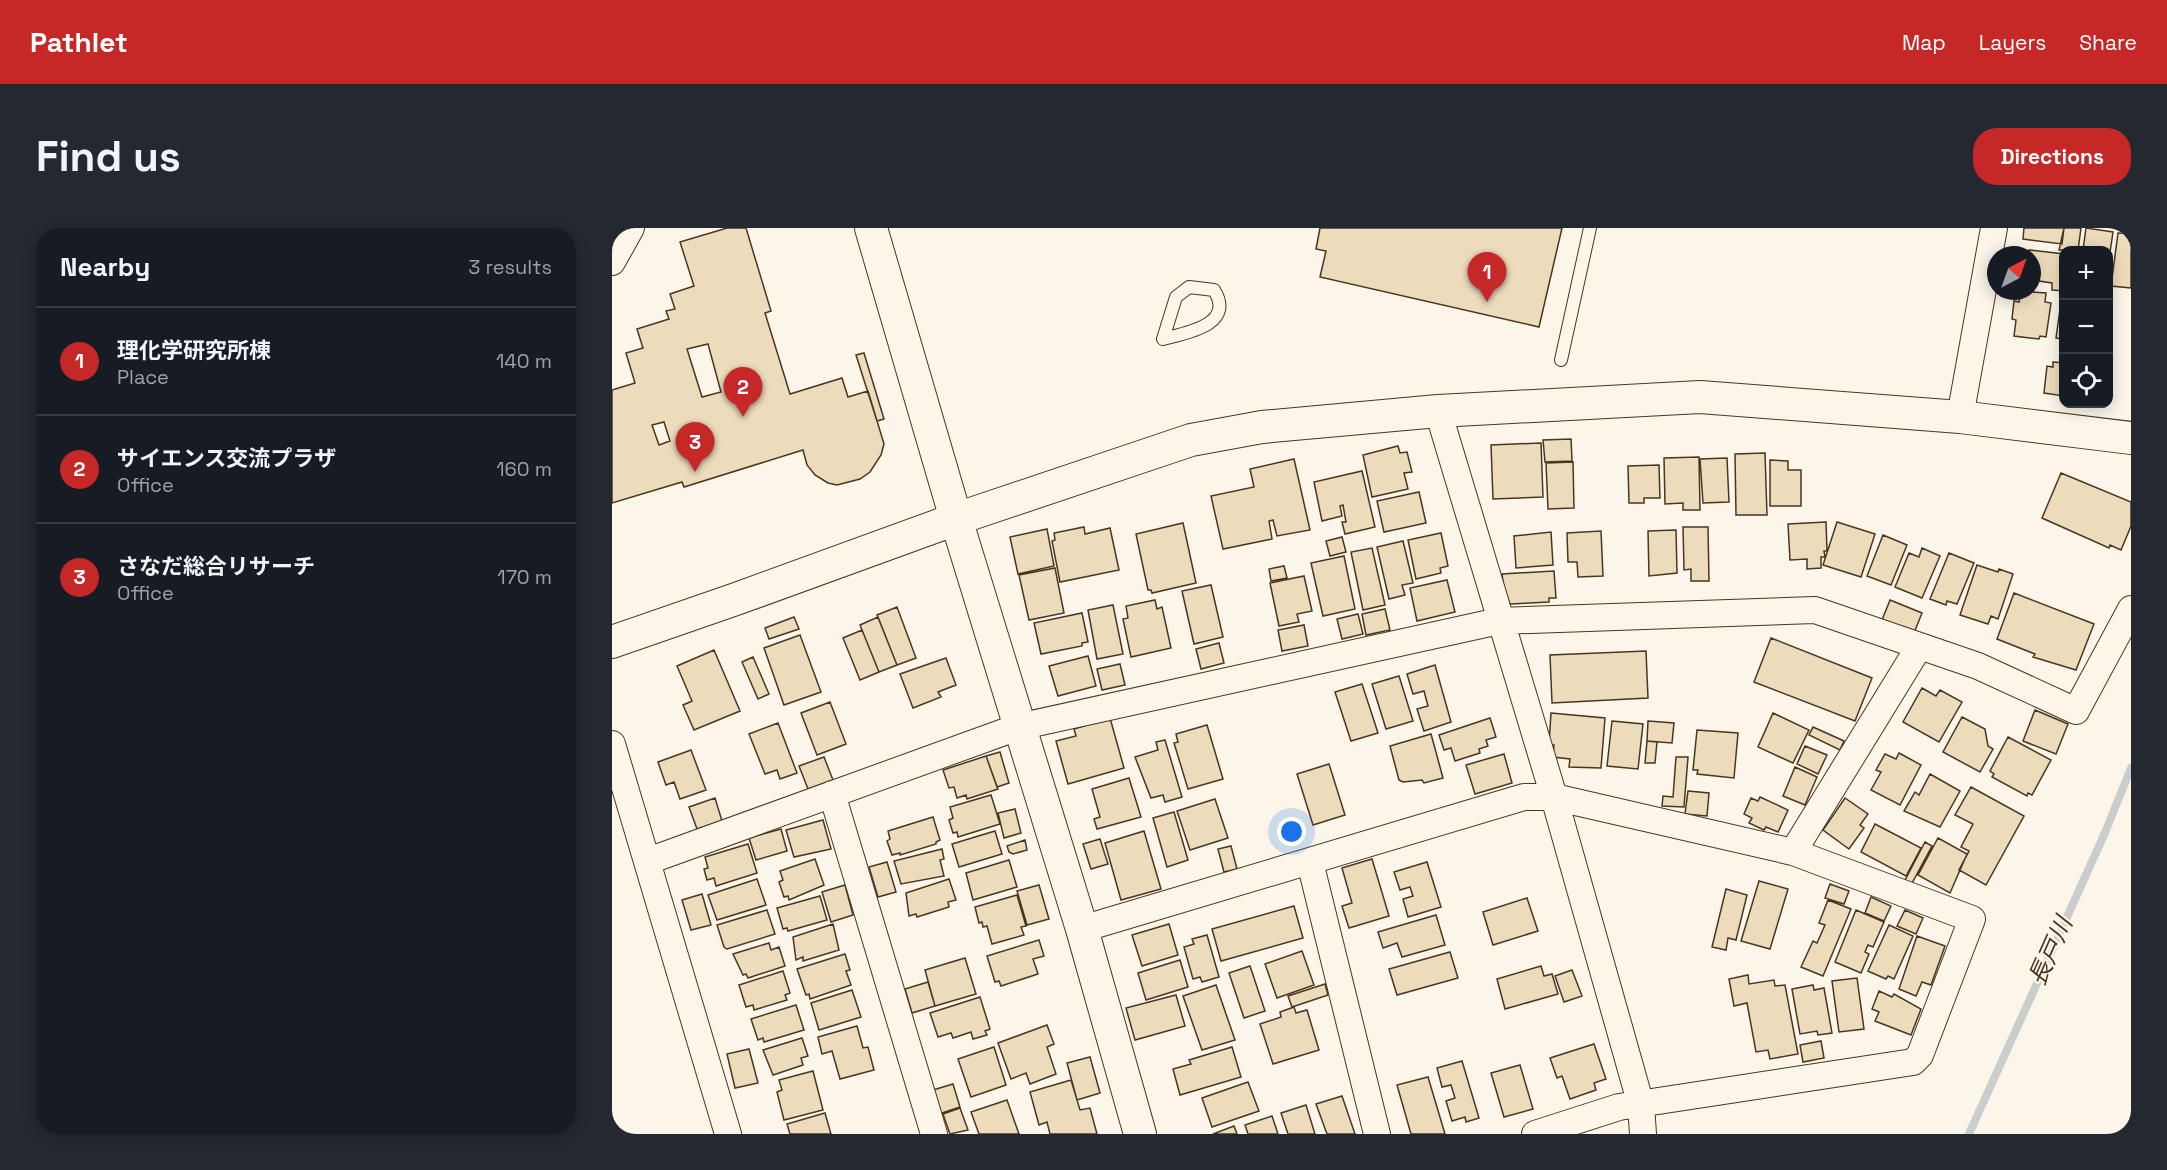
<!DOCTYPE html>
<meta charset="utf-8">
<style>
body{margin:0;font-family:"Space Grotesk","Noto Sans JP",sans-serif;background:#242831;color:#f1f3f6}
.controls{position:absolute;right:18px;top:18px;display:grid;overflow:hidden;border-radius:12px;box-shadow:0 3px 15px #0003}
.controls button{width:54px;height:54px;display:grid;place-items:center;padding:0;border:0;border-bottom:2px solid #363941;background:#171b24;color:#f1f3f6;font:30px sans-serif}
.compass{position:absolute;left:1375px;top:18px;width:54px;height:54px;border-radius:50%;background:#171b24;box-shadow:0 3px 15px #0003;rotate:41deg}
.you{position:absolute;left:680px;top:604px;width:21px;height:21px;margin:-15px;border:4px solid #fff;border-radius:50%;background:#1a73e8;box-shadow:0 0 0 9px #1a73e833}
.badge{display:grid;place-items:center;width:39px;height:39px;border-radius:50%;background:#c62828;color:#fff;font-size:20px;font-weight:700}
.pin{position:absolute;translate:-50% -50px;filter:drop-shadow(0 2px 3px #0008)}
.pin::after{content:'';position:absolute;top:32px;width:21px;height:18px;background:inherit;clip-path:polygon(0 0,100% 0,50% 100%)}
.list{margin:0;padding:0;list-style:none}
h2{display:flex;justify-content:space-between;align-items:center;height:78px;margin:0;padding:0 24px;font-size:26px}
h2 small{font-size:20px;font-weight:400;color:#9ea1a6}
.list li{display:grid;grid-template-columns:39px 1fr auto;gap:18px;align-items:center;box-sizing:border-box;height:108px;padding:0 24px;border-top:2px solid #363941}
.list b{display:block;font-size:22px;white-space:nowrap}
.list p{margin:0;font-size:20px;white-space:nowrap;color:#9ea1a6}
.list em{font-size:20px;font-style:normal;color:#9ea1a6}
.icon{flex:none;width:33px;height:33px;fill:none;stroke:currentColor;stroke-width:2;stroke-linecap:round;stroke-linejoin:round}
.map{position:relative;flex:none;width:1519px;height:906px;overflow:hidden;border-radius:24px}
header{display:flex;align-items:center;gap:36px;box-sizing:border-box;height:84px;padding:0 30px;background:#c62828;color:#fff}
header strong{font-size:28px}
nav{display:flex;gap:33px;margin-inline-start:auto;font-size:21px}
.intro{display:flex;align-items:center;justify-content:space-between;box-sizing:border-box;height:144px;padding:0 36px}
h1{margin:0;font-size:42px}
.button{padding:15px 27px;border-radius:24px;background:#c62828;color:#fff;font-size:21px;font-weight:700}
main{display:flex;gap:36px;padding:0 36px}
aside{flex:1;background:#171b24;border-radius:24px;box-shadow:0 3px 15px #0003}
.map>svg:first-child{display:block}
</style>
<header>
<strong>Pathlet</strong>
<nav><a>Map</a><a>Layers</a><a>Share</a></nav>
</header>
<div class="intro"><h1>Find us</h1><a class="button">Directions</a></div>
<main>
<aside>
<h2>Nearby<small>3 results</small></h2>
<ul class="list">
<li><span class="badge">1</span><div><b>理化学研究所棟</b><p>Place</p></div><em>140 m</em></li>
<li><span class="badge">2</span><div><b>サイエンス交流プラザ</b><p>Office</p></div><em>160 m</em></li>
<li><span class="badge">3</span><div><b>さなだ総合リサーチ</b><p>Office</p></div><em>170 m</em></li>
</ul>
</aside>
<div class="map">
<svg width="1519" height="906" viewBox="0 0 1519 906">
<rect width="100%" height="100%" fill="#fbf6e9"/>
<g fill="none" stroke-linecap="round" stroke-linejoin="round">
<path stroke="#c9cecd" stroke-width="8" d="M1357,906L1492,607L1519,540"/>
</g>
<path fill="#ecdcbc" stroke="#4a3520" stroke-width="1.5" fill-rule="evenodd" d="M115,0H134L159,83L153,85L178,166L230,150L236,169L256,163L272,216L269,227L258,244L248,251L225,257L216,255L203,247L195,237L191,222L72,259L70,254L0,275V162L23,155L14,125L31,120L25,101L57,91L54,83L63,81L58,66L82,58L68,14ZM96,116L109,164L90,169L75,121ZM52,194L58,213L47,217L40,197Z
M708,0H950L927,99L708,49L714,23L704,21Z
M1412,0H1452L1450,16L1411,11Z
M1452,0H1469L1466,22H1447Z
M1474,0L1501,4L1496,38V22H1471Z
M1506,5L1519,6V60L1499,58Z
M1417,22L1452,26V63L1440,62V55L1420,52V27H1416Z
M1409,63L1434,65L1433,74L1439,75L1434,109L1428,108L1427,111L1402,108L1404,92L1400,91L1402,73L1407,74Z
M1449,74H1452V111L1444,110Z
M252,125L272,191L265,193L244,127Z
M1441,134L1452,135V168L1432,165L1435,138L1441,139Z
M959,211L960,233L933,234L931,212Z
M929,215L931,269L881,271L879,217Z
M786,218L788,225L795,224L800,244L792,245L796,261L760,269L751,227Z
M1153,225L1155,287H1124L1123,226Z
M1087,229L1088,282H1071V275L1053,276L1052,230Z
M1115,230L1117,274L1091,275L1088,231Z
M682,231L698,302L665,308L661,292L657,293L660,311L611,321L599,268L642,259L638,241Z
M1158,232L1176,233V242H1189V278H1158Z
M961,234L962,280L936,281L934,235Z
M1047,237L1048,270H1032V275H1017L1016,238Z
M750,243L763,299L733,306L730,294H734L731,277L728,278L730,288L710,293L702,254Z
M1449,245L1519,274V298L1509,322L1498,317L1497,320L1430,290Z
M807,264L814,295L772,304L765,273Z
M1214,294L1215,323H1212L1213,329H1209V340L1195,341V331L1178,332L1176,296Z
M1225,294L1263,306L1249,349L1211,337Z
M571,295L584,355L540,365L539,362H536L524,306Z
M472,299L473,306L498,300L507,342L448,354L440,313L443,312L442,305Z
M1071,299H1096L1097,353H1079V341L1072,342Z
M435,301L442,338L406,346L398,309Z
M1064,302L1065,345L1037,348L1036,303Z
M989,303L991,348L966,349L965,334H956L955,305Z
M939,304L941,337L904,340L902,308Z
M829,305L836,338L828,340L829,345L804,351L796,312Z
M1271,307L1295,317L1279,357L1255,348Z
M730,309L734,324L718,328L714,313Z
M791,313L801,355L790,357L793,367L777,371L765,319Z
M760,320L773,377L751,382L739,324Z
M1310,320L1328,328L1310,370L1283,359L1297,325L1307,329Z
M1337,325L1362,335L1345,376L1335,373L1334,377L1318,371Z
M732,328L743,381L711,388L699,335Z
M1365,337L1386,344L1387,341L1401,346L1386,391L1379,388L1376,396L1348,387Z
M672,338L675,350L659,353L657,341Z
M443,340L452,385L417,392L407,347Z
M942,343L944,370H937V374L898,376L892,361L890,346Z
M692,348L700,383L685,386L687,394L667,398L658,355Z
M835,352L843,384L805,393L798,360Z
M599,357L611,409L582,416L570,363Z
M1402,365L1482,396L1464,442L1421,429L1423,426L1385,411Z
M543,372L545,381L550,379L559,420L519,429L511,391L516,390L514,378Z
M1278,372L1310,385L1302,405L1270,392Z
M501,377L511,426L485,431L476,382Z
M285,379L304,430L285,437L265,387Z
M773,381L778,402L754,407L750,386Z
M470,385L476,414L470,415V418L429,426L422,395Z
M746,386L751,406L730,411L725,391Z
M182,389L187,401L157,411L153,400Z
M266,389L285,437L267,444L248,397Z
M692,397L696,418L670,423L666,402Z
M250,402L267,444L248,452L231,410Z
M188,407L209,464L172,477L152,420Z
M1159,410L1260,450L1243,493L1142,454Z
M607,415L612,435L589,441L584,421Z
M102,422L128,483L82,502L71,477L80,473L65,438Z
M1034,423L1036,470L940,475L938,427Z
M476,428L484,458L446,468L437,438Z
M141,429L157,466L146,471L130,434Z
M334,430L344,457L326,464L329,469L301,480L288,446Z
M508,436L513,457L490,462L485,441Z
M823,437L839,494L812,503L805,481L816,478L812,463L801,466L795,446Z
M787,448L801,493L774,501L760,456Z
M750,456L766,505L739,513L723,464Z
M1310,460L1324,468L1328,462L1350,474L1327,514L1291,494Z
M218,474L234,516L205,527L189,485Z
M1423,482L1456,496L1444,526L1411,513Z
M939,485L993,490L989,540L957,539L958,531L941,529L942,517L937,516Z
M1161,485L1197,502L1181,535L1146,519Z
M1350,489L1373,501L1376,518L1381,521L1368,544L1331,524Z
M498,490L512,540L456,556L444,513L464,508L462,501Z
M878,490L884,509L874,512L876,518L867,521L868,525L843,533L839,520L832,522L827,507Z
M1000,493L1031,496L1026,541L995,538Z
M1036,493L1062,495L1060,515L1035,513Z
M166,495L185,545L168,551L165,542L153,546L137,506Z
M595,497L611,551L576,561L562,515L566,514L564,506Z
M1201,499L1232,513L1228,522L1197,507Z
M1085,502L1126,505L1122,550L1085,546L1086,542H1081Z
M819,506L831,550L812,555L810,552L791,554L787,552L778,518Z
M1396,509L1439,532L1420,567L1416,565L1415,568L1380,549L1382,546L1378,543Z
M553,512L570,569L553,574L551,567L539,570L523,529L546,522L544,514Z
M1035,513L1045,514L1043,535H1033Z
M1193,518L1215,527L1206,546L1185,536Z
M79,522L94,562L68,571L62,554L54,557L46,534Z
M388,524L397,555L385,559L374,528Z
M1287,525L1309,537L1288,577L1259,562L1269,544L1264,542L1273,526L1284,531Z
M892,526L900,555L863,566L854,537Z
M374,528L386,561L355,571L354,567L345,570L342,559L337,560L331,542Z
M212,529L221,552L196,561L187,538Z
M1064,529H1076L1072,579L1050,578L1051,568L1061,569Z
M717,536L733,587L701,597L685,546Z
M1183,539L1205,549L1193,577L1171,568Z
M1318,546L1348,563L1328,599L1292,583L1303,564L1307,567Z
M517,550L529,589L485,601L482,591L488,589L480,561Z
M1359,559L1412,588L1374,657L1347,642L1357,623L1349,619L1361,596L1343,587Z
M1076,563L1097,565L1095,588L1073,586Z
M379,567L388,596L346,609L345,604L341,605L337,592L341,590L338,579Z
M1148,569L1176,582L1166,604L1154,599L1152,602L1137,595L1140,590L1132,586L1139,570L1146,573Z
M103,570L110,593L85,601L77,579Z
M1233,570L1256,586L1248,597L1252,600L1237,621L1211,602Z
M603,571L616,610L578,622L565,583Z
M403,581L409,605L392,610L386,585Z
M562,584L576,632L555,639L541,590Z
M321,589L328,612L324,614V616L288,627V625L280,627L275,613L278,611L276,603Z
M211,592L219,621L182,629L174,602Z
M1263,596L1309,620L1294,648L1249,624Z
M169,601L175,623L144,632L137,610Z
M383,603L390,626L347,639L340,616Z
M532,603L549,661L509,672L493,615Z
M1326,610L1355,626L1338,665L1306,647Z
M488,611L496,636L479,641L471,616Z
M413,612L415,622L401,626L397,624L395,618Z
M1313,614L1320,618L1299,657L1292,654Z
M136,616L145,645L104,658L102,650L95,652L92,641L96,640L93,629Z
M619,618L625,641L612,644L606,621Z
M330,621L332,631L328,632L332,648L289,656L282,633Z
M203,631L212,657L177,672L176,668L172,669L167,654L171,652L168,643Z
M760,631L777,688L737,700L730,678L740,675L730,640Z
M397,632L405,659L361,672L354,645Z
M275,634L284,664L266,669L257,639Z
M815,634L829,679L796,689L791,671L801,668L798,659L788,662L782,644Z
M145,651L154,677L105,692L96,667Z
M337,651L344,672L336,674L337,679L305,689L304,686L297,688L294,665Z
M1147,653L1176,661L1158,721L1129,713Z
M1218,656L1237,663L1232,676L1213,670Z
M233,657L241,687L219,694L210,664Z
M427,657L437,691L415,697L405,663Z
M1114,661L1135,667L1124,712L1116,710L1114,722L1100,719Z
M90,666L99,697L79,702L70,672Z
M405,667L414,698L409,699L412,707L380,716L375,698L371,699L370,694L367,695L363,679Z
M208,668L215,692L176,703L175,700L171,701L165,680Z
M1259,669L1279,678L1272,693L1253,685Z
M915,670L926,703L881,717L871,684Z
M1216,672L1239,681L1211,748L1189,739L1201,713L1205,715L1213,697L1207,695Z
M682,678L691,710L609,733L600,701Z
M155,682L163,706L115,721L112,719L105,697Z
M1244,682L1272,694L1261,719L1256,717L1253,724L1257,726L1249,745L1223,734Z
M1293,682L1311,690L1304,706L1285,698Z
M824,687L833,717L790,729L785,715L771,720L766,704Z
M221,696L227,722L191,733V729L184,732L181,709Z
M557,696L566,727L530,738L520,707Z
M1277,697L1301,708L1282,751L1276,748L1274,751L1256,743Z
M595,707L607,749L590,754L588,749L581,751L572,719L582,716L580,711Z
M1305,708L1333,718L1319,757L1310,754L1304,768L1287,761Z
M427,712L432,728L421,731L426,746L389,758L387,753L383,754L375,728Z
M157,715L159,722L167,719L173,738L136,750L134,746L131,747L121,726Z
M690,723L702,757L665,770L653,736Z
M838,724L846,750L785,767L777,741Z
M233,726L238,742L234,743L239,757L198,771L197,766L194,767L185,741Z
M353,730L364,766L323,778L313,742Z
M568,732L576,759L534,772L526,745Z
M638,738L653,783L632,790L617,745Z
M929,738L932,748L940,746L946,766L893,781L885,751Z
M960,742L970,768L952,774L943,748Z
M171,743L178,765L173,767L175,772L142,782L141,777L134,779L127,757Z
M1136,747L1137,756L1162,752L1163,758L1173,757L1186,826L1158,831L1156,822L1144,824L1135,775L1122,778L1117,751Z
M1245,750L1252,801L1227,804L1220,753Z
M316,754L323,778L300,785L293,761Z
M713,756L716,767L680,779L676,768Z
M604,757L623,812L590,822L571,768Z
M1201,757L1202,762L1212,760L1220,805L1206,807L1205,803L1188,806L1180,761Z
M240,762L249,789L207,802L199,775Z
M1267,763L1280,769L1282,766L1309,781L1299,807L1263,793L1267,784L1260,781Z
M564,767L573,798L523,812L514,780Z
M368,769L378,801L373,803L375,807L361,811L359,804L341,810L339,805L326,809L318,785Z
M184,777L192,802L152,814L151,810L146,812L139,791Z
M682,779L684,785L695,782L707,822L661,836L648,796L669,789L668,784Z
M435,797L442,816L435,819L444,846L418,856L414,845L399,851L386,815Z
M245,798L251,820L256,819L262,842L228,851L220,823L210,826L206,809Z
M190,810L196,828L189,830L191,837L161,847L151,822Z
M1209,813L1212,830L1191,834L1188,817Z
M982,816L994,851L982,855L984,862L958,871L950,848L945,850L938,830Z
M382,819L394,857L359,869L346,831Z
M620,819L629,849L568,867L561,841L579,836L577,832Z
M137,821L146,855L123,860L115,826Z
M478,829L488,865L465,872L455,835Z
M850,833L867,890L854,894L853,889L840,893L834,873L843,870L839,857L830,859L825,840Z
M908,837L921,881L892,889L879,845Z
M201,843L211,882L172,892L165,864L170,862L167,852Z
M816,849L833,906H799L785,857Z
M459,852L468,882L478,880L485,906H438L435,894L427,897L418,864Z
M636,854L647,883L600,899L590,870Z
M341,856L348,879L327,886L321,862Z
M730,868L743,906H715L704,876Z
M395,872L407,906H367L359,884Z
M694,877L703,906H676L669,885Z
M348,880L356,902L338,906L331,886Z
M213,885L219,906H178L175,896Z
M660,888L666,906H636L633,897Z
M622,898L625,906H601Z"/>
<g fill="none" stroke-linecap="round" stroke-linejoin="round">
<g stroke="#4a3520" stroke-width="14">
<path id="service" d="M577,59L602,62C624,97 574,105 551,111L564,69Z
M949,132L978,0"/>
</g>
<g stroke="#4a3520" stroke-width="28">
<path id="minor" d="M0,34L19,0
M826,183L942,569L1029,877L1031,906
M1348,189L1382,0
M0,516L116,906
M220,566L322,906
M1181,624L1307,419
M36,633L406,499L887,393L1203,382L1366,438L1464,483L1519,381
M698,634L765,906
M470,701L912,569H942L1181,624L1360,691L1308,827L1301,834L1007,879L923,906"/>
</g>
<g stroke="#4a3520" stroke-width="34">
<path id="tertiary" d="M0,414L124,371L344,291L259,0
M528,906L470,701L344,291L579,212L650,199L826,183L1088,169L1348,189L1519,210"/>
</g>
<use href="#service" stroke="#fbf6e9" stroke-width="12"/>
<use href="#minor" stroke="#fbf6e9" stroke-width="26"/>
<use href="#tertiary" stroke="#fbf6e9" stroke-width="32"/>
</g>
<g text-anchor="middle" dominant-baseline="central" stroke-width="4.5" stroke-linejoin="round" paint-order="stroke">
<g font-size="24" font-style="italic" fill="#4a3520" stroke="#fbf6e9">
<text transform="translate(1438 723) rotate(-66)">長戸川</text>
</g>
</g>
</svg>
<div class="controls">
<button>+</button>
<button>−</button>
<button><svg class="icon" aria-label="locate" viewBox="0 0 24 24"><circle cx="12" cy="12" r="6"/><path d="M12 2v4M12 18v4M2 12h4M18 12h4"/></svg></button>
</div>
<svg class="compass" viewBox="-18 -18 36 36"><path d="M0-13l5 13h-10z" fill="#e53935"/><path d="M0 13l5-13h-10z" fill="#9ea1a6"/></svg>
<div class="you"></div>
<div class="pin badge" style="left:875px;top:74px">1</div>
<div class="pin badge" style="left:131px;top:189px">2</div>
<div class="pin badge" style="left:83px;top:244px">3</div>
</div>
</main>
